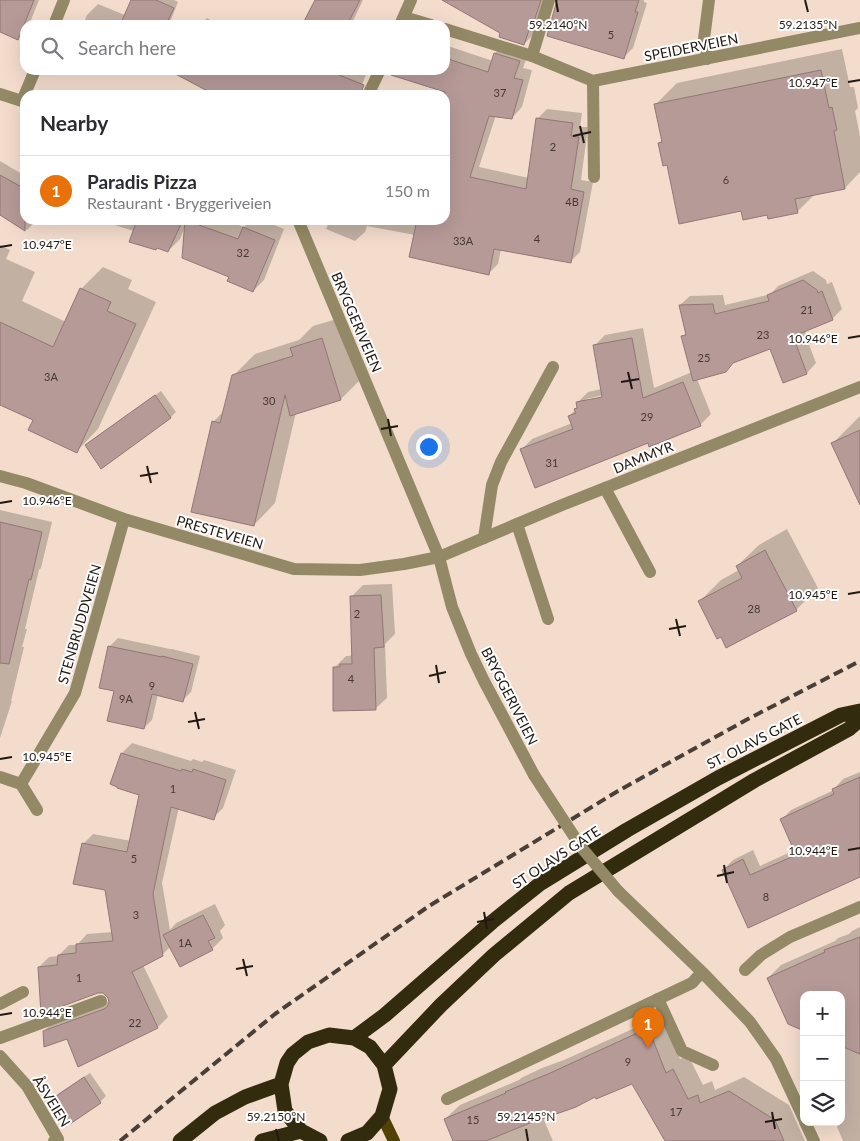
<!DOCTYPE html>
<meta charset="utf-8">
<style>
body{margin:0;font-family:Lato,sans-serif;background:#f7f7f7;color:#2b2b33}
.controls{position:absolute;right:15px;bottom:15px;display:grid;overflow:hidden;border-radius:10px;box-shadow:0 5px 20px #0002}
.controls button{width:45px;height:45px;display:grid;place-items:center;padding:0;border:0;border-bottom:1px solid #e1e1e2;background:#fff;color:#2b2b33;font:25px sans-serif}
.you{position:absolute;left:428px;top:446px;width:18px;height:18px;margin:-12px;border:4px solid #fff;border-radius:50%;background:#1a73e8;box-shadow:0 0 0 8px #1a73e833}
.badge{display:grid;place-items:center;width:32px;height:32px;border-radius:50%;background:#307384;color:#fff;font-size:16px;font-weight:700}
.pin{position:absolute;translate:-50% -41px;filter:drop-shadow(0 1px 2px #0008)}
.pin::after{content:'';position:absolute;top:26px;width:18px;height:15px;background:inherit;clip-path:polygon(0 0,100% 0,50% 100%)}
.list{margin:0;padding:0;list-style:none}
h2{display:flex;justify-content:space-between;align-items:center;height:65px;margin:0;padding:0 20px;font-size:21px}
h2 small{font-size:16px;font-weight:400;color:#7c7c81}
.list li{display:grid;grid-template-columns:32px 1fr auto;gap:15px;align-items:center;box-sizing:border-box;height:70px;padding:0 20px;border-top:1px solid #e1e1e2}
.list b{display:block;font-size:19px;white-space:nowrap}
.list p{margin:0;font-size:16px;white-space:nowrap;color:#7c7c81}
.list em{font-size:16px;font-style:normal;color:#7c7c81}
.icon{flex:none;width:28px;height:28px;fill:none;stroke:currentColor;stroke-width:2;stroke-linecap:round;stroke-linejoin:round}
.map{position:relative;flex:none;width:860px;height:1141px;overflow:hidden}
.search{position:absolute;background:#fff;box-shadow:0 5px 20px #0002;left:20px;top:20px;width:430px;height:55px;display:flex;align-items:center;gap:12px;box-sizing:border-box;padding:0 18px;border-radius:15px;color:#7c7c81;font-size:19px}
.panel{position:absolute;background:#fff;box-shadow:0 5px 20px #0002;left:20px;top:90px;width:430px;height:135px;border-radius:15px}
.map>svg:first-child{display:block}
</style>
<div class="map">
<svg width="860" height="1141" viewBox="0 0 860 1141">
<rect width="100%" height="100%" fill="#f3dccc"/>
<path fill="#0003" fill-rule="evenodd" d="M0,0H39L29,25H25V30L17,38L0,31Z
M132,0H174L178,2L170,22L167,25H158Z
M316,0H363L351,25H306Z
M464,0H547L534,34L524,44L501,32Z
M558,0H644V2L647,3L633,48L623,58Z
M98,4L144,23L143,25H83L87,15Z
M207,18L219,25H200Z
M505,43L529,51L523,68L532,70L522,107L512,118L496,115L479,167L529,178L537,119L547,109L582,113L580,127H588L581,180L593,182L580,252L570,262L501,249L498,264L488,274L415,235L367,226L365,232L355,241L326,229L330,220H445V95H440L441,90L418,70H445V45L493,61L495,53Z
M842,49L850,87H854L858,108L855,111L860,136V172L845,188L815,194L797,212L768,213L742,209L668,164L659,143L663,140L655,105L677,83Z
M281,70H361L367,72L358,95H268Z
M0,161L22,174L25,171V220H37L27,230L1,215L0,208Z
M109,220H225L244,227L251,220H262L284,229L264,280L253,291L231,276L185,227L180,239L168,251L134,231L108,223Z
M0,245L10,250L6,259L35,272L22,301L66,322L81,289L103,267L132,280L128,289L156,302L98,429L77,451L34,419L0,371Z
M813,271L826,280L827,284L832,282L842,309L832,319L805,330L806,333L805,334L816,363L807,373L783,382L770,347L735,361L697,379L711,414L700,425L649,442L521,450L532,439L572,423L569,416L578,407L577,403L588,392L602,389L594,346L605,335L643,328L654,388L692,372L683,336L686,333L680,305L690,296L723,295L725,305L771,294L778,286ZM608,394V397L586,401V399Z
M344,317L362,378L341,399L296,412L275,503L254,525L213,422L224,411L233,376L255,354L299,340L313,326Z
M161,391L176,412L171,417L101,467L92,440Z
M860,416V502L833,443Z
M0,510L52,522L41,568L39,570L25,629H27L22,647H24L11,701H12L0,738Z
M787,529L818,588L796,610L722,635L699,602L721,580L739,570L737,566L759,545Z
M392,584L395,634L385,644L387,698L375,709L334,668L346,656H350L353,653L351,597L363,585Z
M118,638L170,649H172L200,656L191,692L183,700L158,694L152,720L144,728L115,690L109,647Z
M132,743L191,761L193,759L202,762L204,760L236,770L223,808L213,818L179,807L162,883L170,930L176,923L215,904L225,925L220,931L223,938L212,949L171,946L162,955L143,965L168,1017L158,1027L68,1037L44,1031L54,1021L110,1001L107,994L39,967L49,957L58,956L69,945H77L87,934L113,932L106,889L83,844L93,834L131,841L140,794L122,753Z
M860,772V877L748,927L723,870L733,860L753,850L760,866L795,850L781,820L791,810L834,790V789L843,779Z
M860,927V1141H843L835,1122H841V1052L846,1047L841,995L768,978L781,965L835,941L838,938L849,934L852,931Z
M663,1016L680,1059L688,1055L703,1085L712,1081L715,1090L744,1077L789,1105L805,1141H667L632,1082L596,1096L543,1118L553,1141H455L445,1119L460,1105L519,1080L521,1078L542,1068L564,1060L659,1017L660,1018Z
M90,1073L106,1096L100,1102L54,1099L59,1093Z"/>
<path fill="#b69a98" stroke="#927775" d="M0,0H34L18,40L0,32Z
M131,0H156L174,8L166,25H120Z
M315,0H360L347,25H302Z
M442,0H541L531,31L529,30L524,45L499,37L500,33Z
M557,0H639L635,12H638L624,59L547,36Z
M494,53L520,61L514,78L523,80L512,119L489,116L470,177L526,189L536,118L573,123L571,136L579,137L571,189L584,192L571,263L494,249L489,275L409,257L417,220H445V92L391,75L392,70H445V58L488,72Z
M168,70H327L364,85L360,95H215Z
M821,70L829,108L832,107L837,130L834,131L845,189L795,199L798,213L768,219L767,215L743,220L741,211L679,224L667,165L663,166L658,143L662,142L654,104Z
M0,175L25,189V231L0,215Z
M137,220H183L168,252L157,248L156,250L129,242Z
M185,220L238,239L243,227L275,240L253,292L227,281L229,277L182,258Z
M803,280L817,290L818,293L822,291L833,320L794,336L797,344H796L807,374L783,383L770,349L733,363L726,372L693,381L681,336L686,335L679,305L713,304L715,314L769,301L767,295Z
M80,288L111,302L107,311L136,324L77,453L28,430L33,420L0,405V322L53,347Z
M322,338L341,400L290,416L285,395L254,526L191,512L212,421L220,423L232,375L293,356L290,348Z
M632,338L643,398L683,382L701,426L649,447L648,443L535,488L520,449L573,429L568,416L576,413L574,409L577,408L576,402L602,397L593,345Z
M155,395L171,418L101,469L85,445Z
M860,430V505L831,443Z
M0,522L42,532L31,580L29,579L9,664L0,663Z
M765,550L797,611L726,648L721,637L717,639L698,601L742,578L736,566Z
M381,595L384,647L374,648L376,710L333,711V667H340V664H352L350,596Z
M108,646L162,657V656L193,664L183,702L152,694L144,729L107,721L114,691L99,688Z
M121,753L181,771L182,769L192,772L193,769L226,780L214,820L171,807L153,894L163,956L132,972L158,1028L78,1067L67,1039L44,1047L43,1031L104,1009L107,1007L109,1003L108,998L103,993H98L41,1014L38,967L57,965L58,955L76,953V944L113,941L105,890L73,884L82,843L127,852L139,795L117,788V787L110,784Z
M860,777V877L748,928L722,870L743,859L750,875L796,855L780,819L834,794L832,789Z
M203,915L215,938L208,941L213,950L180,967L163,935Z
M860,937V1054L841,1046V995H804V1031L788,1024L767,978L825,952L824,950Z
M644,1030L645,1031L649,1030L666,1073L673,1069L688,1099L698,1095L700,1103L729,1091L775,1120L784,1141H665L632,1084L596,1099L595,1097L576,1107L542,1119V1118L486,1141H453L444,1119L506,1093L505,1092L526,1083L548,1074Z
M84,1077L101,1103L70,1124L52,1099Z"/>
<g fill="none" stroke-linecap="round" stroke-linejoin="round">
<path stroke="#938966" stroke-width="12" d="M54,25L64,0
M532,56L549,0
M707,59L704,39L709,0
M593,81L594,177
M22,101L35,70
M605,488L650,572
M517,524L548,619
M484,538L492,485L501,462L553,367
M658,999L682,1051L713,1065
M0,1038L101,1001"/>
<path stroke="#938966" stroke-width="12" d="M404,17L431,25
M400,25L411,0
M445,29L532,56L593,81L860,28
M0,94L25,102
M368,95L380,70
M298,220L439,557L452,607L471,654L484,681L534,775
M0,476L26,483L124,519L294,569L360,570L404,564L439,557L562,505L860,387
M0,777L21,784
M37,810L21,784L75,693L124,519
M618,891L702,972L750,1022L776,1059L804,1119
M745,970L761,955L790,937L860,907
M0,1004L23,992
M0,1056L27,1086L58,1139L54,1141
M447,1099L692,983L702,972
M805,1122L814,1141"/>
<path stroke="#514203" stroke-width="12" d="M382,1116L394,1141"/>
<path stroke="#332b0e" stroke-width="15" d="M354,1038L385,1015L492,922L541,883L627,830L718,778L841,715L860,711
M384,1065L441,1005L494,955L569,893L755,780L849,729L860,719
M180,1141L215,1113L245,1097L281,1084
M262,1141L301,1131
M320,1141L301,1131L285,1111L281,1084L287,1063L293,1054L308,1042L329,1035L354,1038L370,1047L384,1065L390,1089L382,1116L367,1133L348,1141"/>
<path stroke="#4a3f38" stroke-width="4" stroke-dasharray="10 5" stroke-linecap="butt" d="M120,1141L275,1014L429,906L618,791L746,720L860,661"/>
<path stroke="#938966" stroke-width="12" d="M534,775L581,847L618,891"/>
</g>
<path fill="none" stroke="#201813" stroke-width="2" d="M556,0L558,12M805,0L808,12M848,82L860,80M580,126L584,143M573,136L591,132M0,247L12,245M848,338L860,336M628,372L632,389M621,382L639,379M388,419L391,436M381,429L398,426M147,466L151,483M140,476L158,473M0,503L12,501M848,594L860,592M676,619L680,636M669,629L686,626M436,665L439,683M429,676L446,672M195,712L199,729M188,722L205,719M0,759L12,757M848,850L860,848M724,865L727,883M717,876L734,872M484,912L487,929M477,922L494,919M243,959L247,976M236,969L253,966M0,1015L12,1013M772,1112L775,1129M765,1122L782,1119M276,1129L279,1141M526,1129L528,1141"/>
<g text-anchor="middle" dominant-baseline="central" stroke-width="4" stroke-linejoin="round" paint-order="stroke">
<g font-size="11" fill="#463834">
<text x="611" y="34">5</text>
<text x="500" y="92">37</text>
<text x="553" y="146">2</text>
<text x="726" y="179">6</text>
<text x="572" y="201">4B</text>
<text x="537" y="238">4</text>
<text x="463" y="240">33A</text>
<text x="243" y="252">32</text>
<text x="807" y="309">21</text>
<text x="763" y="334">23</text>
<text x="704" y="357">25</text>
<text x="51" y="376">3A</text>
<text x="269" y="400">30</text>
<text x="647" y="416">29</text>
<text x="552" y="462">31</text>
<text x="754" y="608">28</text>
<text x="357" y="613">2</text>
<text x="351" y="678">4</text>
<text x="152" y="685">9</text>
<text x="126" y="698">9A</text>
<text x="173" y="788">1</text>
<text x="134" y="858">5</text>
<text x="766" y="896">8</text>
<text x="136" y="914">3</text>
<text x="185" y="942">1A</text>
<text x="79" y="977">1</text>
<text x="135" y="1022">22</text>
<text x="628" y="1061">9</text>
<text x="676" y="1111">17</text>
<text x="473" y="1119">15</text>
</g>
<g font-size="14" fill="#201813" stroke="#fff">
<text transform="translate(691 47) rotate(-11)">SPEIDERVEIEN</text>
<text transform="translate(357 322) rotate(67)">BRYGGERIVEIEN</text>
<text transform="translate(643 457) rotate(-22)">DAMMYR</text>
<text transform="translate(220 532) rotate(16)">PRESTEVEIEN</text>
<text transform="translate(79 624) rotate(-74)">STENBRUDDVEIEN</text>
<text transform="translate(510 696) rotate(63)">BRYGGERIVEIEN</text>
<text transform="translate(754 741) rotate(-27)">ST. OLAVS GATE</text>
<text transform="translate(556 857) rotate(-33)">ST OLAVS GATE</text>
<text transform="translate(52 1101) rotate(58)">ÅSVEIEN</text>
</g>
</g>
<g font-size="12" text-anchor="middle" fill="#201813" stroke="#fff" stroke-width="4" stroke-linejoin="round" paint-order="stroke">
<text x="558" y="29">59.2140°N</text>
<text x="808" y="29">59.2135°N</text>
<text x="813" y="87">10.947°E</text>
<text x="47" y="249">10.947°E</text>
<text x="813" y="343">10.946°E</text>
<text x="47" y="505">10.946°E</text>
<text x="813" y="599">10.945°E</text>
<text x="47" y="761">10.945°E</text>
<text x="813" y="855">10.944°E</text>
<text x="47" y="1017">10.944°E</text>
<text x="276" y="1121">59.2150°N</text>
<text x="526" y="1121">59.2145°N</text>
</g>
</svg>
<div class="controls">
<button>+</button>
<button>−</button>
<button><svg class="icon" aria-label="layers" viewBox="0 0 24 24"><path d="M12 4l9 5-9 5-9-5zM3 14l9 5 9-5"/></svg></button>
</div>
<div class="you"></div>
<div class="pin badge" style="left:648px;top:1048px;background:#e8710a">1</div>
<div class="search"><svg class="icon" aria-label="search" viewBox="0 0 24 24"><circle cx="10" cy="10" r="6"/><path d="M15 15l6 6"/></svg>Search here</div>
<section class="panel">
<h2>Nearby<small></small></h2>
<ul class="list">
<li><span class="badge" style="background:#e8710a">1</span><div><b>Paradis Pizza</b><p>Restaurant · Bryggeriveien</p></div><em>150 m</em></li>
</ul>
</section>
</div>
